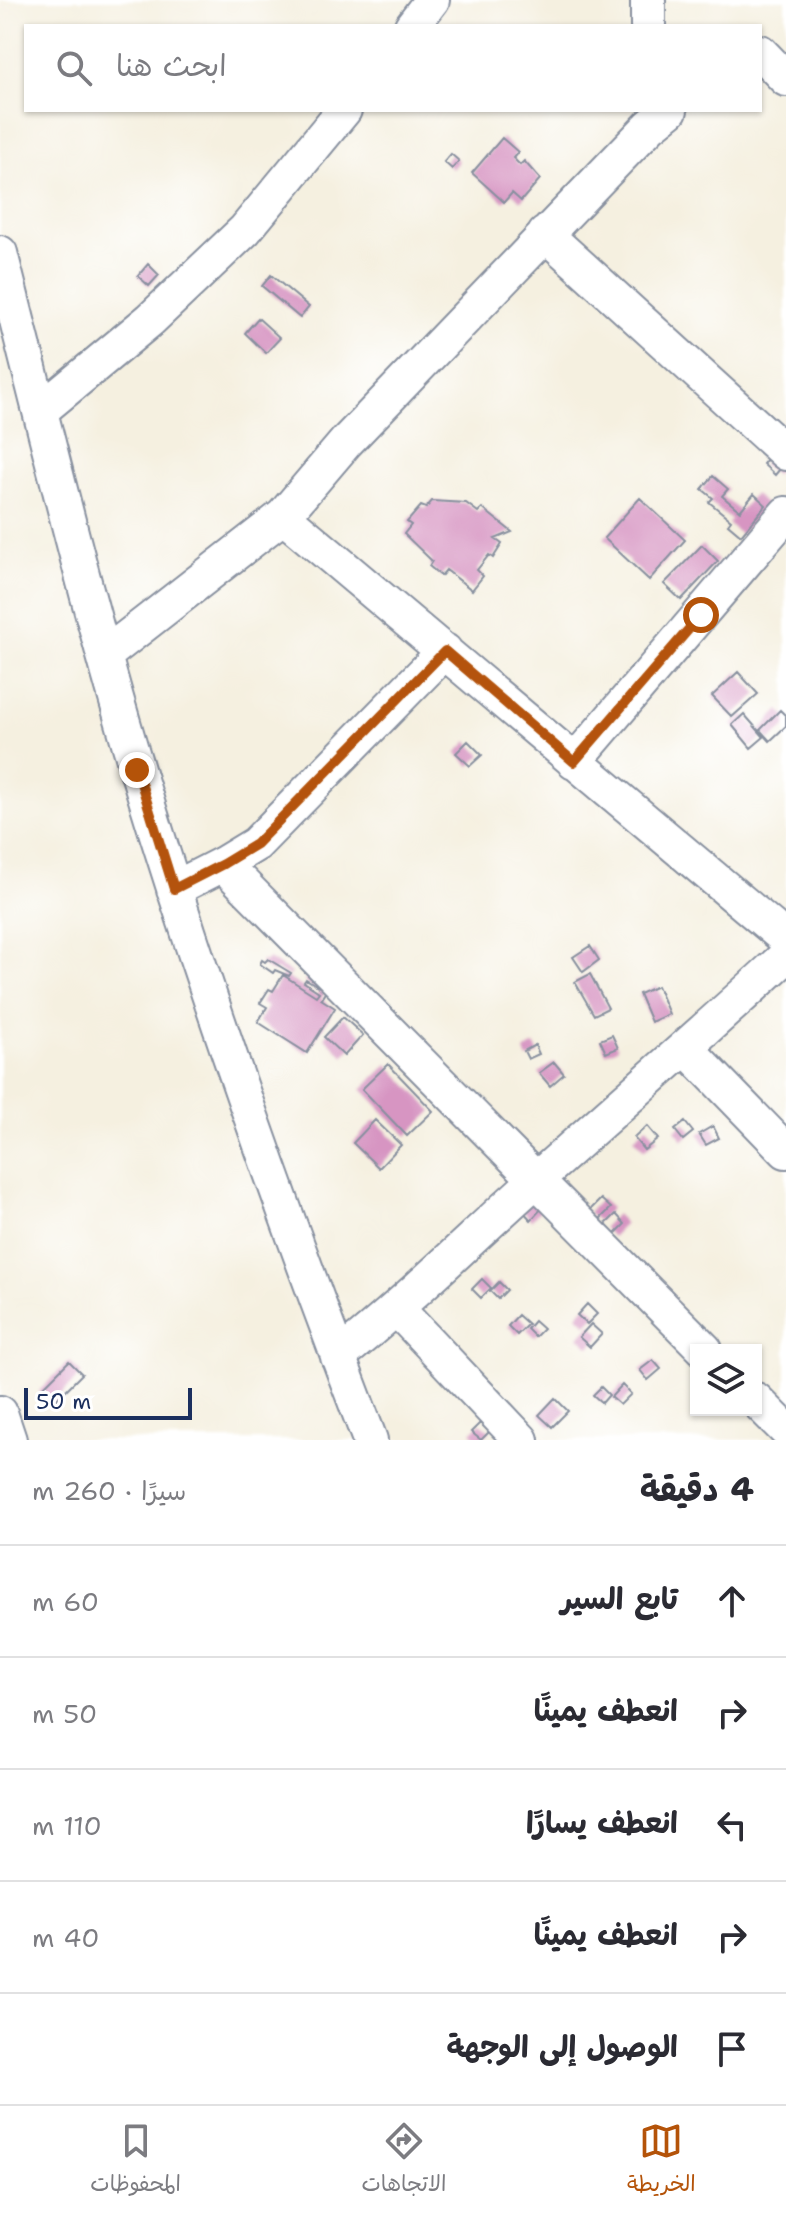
<!DOCTYPE html>
<html lang="ar">
<meta charset="utf-8">
<style>
body{margin:0;font-family:"Shantell Sans","Playpen Sans Arabic",sans-serif;background:#f7f7f7;color:#2b2b33;direction:rtl}
.controls{position:absolute;right:24px;bottom:24px;display:grid;overflow:hidden;border-radius:0px;box-shadow:0 2px 6px #0004}
.controls button{width:72px;height:72px;display:grid;place-items:center;padding:0;border:0;border-bottom:2px solid #e1e1e2;background:#fff;color:#2b2b33;font:40px sans-serif}
.scale{position:absolute;left:24px;bottom:20px;width:168px;box-sizing:border-box;padding-left:8px;border:4px solid #1b2f5e;border-top:0;font-size:22px;line-height:28px;white-space:nowrap;color:#1b2f5e;-webkit-text-stroke:6px #fff;paint-order:stroke}
.stop{position:absolute;width:24px;height:24px;margin:-18px;border:6px solid #b45309;border-radius:50%;background:#fff}
.stop.end{background:#b45309;border-color:#fff;box-shadow:0 2px 8px #0008}
.list{margin:0;padding:0;list-style:none}
h2{display:flex;justify-content:space-between;align-items:center;height:104px;margin:0;padding:0 32px;font-size:34px}
h2 small{font-size:26px;font-weight:400;color:#7c7c81}
.list li{display:grid;grid-template-columns:52px 1fr auto;gap:24px;align-items:center;box-sizing:border-box;height:112px;padding:0 32px;border-top:2px solid #e1e1e2}
.list b{display:block;font-size:30px;white-space:nowrap}
.list em{font-size:26px;font-style:normal;color:#7c7c81}
.icon{flex:none;width:44px;height:44px;fill:none;stroke:currentColor;stroke-width:2;stroke-linecap:round;stroke-linejoin:round}
.map{position:relative;flex:none;width:786px;height:1440px;overflow:hidden;direction:ltr}
.search{position:absolute;background:#fff;box-shadow:0 2px 6px #0004;left:24px;right:24px;top:24px;height:88px;display:flex;align-items:center;gap:20px;box-sizing:border-box;padding:0 28px;border-radius:0px;color:#7c7c81;font-size:30px}
.sheet{height:664px;background:#fff}
nav{display:flex;justify-content:space-around;align-items:center;box-sizing:border-box;height:112px;border-top:2px solid #e1e1e2;background:#fff;font-size:22px;color:#7c7c81}
nav a{display:grid;justify-items:center;gap:4px}
nav .on{color:#b45309}
.map>svg:first-child{display:block}
</style>
<div class="map">
<svg width="786" height="1440" viewBox="0 0 786 1440">
<rect width="100%" height="100%" fill="#fff"/>
<filter id="ink" filterUnits="userSpaceOnUse"><feTurbulence type="fractalNoise" baseFrequency=".0125" numOctaves="2"/><feDisplacementMap in="SourceGraphic" scale="16" xChannelSelector="R" yChannelSelector="G"/><feConvolveMatrix kernelMatrix="1 2 1 2 8 2 1 2 1" color-interpolation-filters="sRGB"/></filter>
<filter id="wash" filterUnits="userSpaceOnUse"><feTurbulence type="fractalNoise" baseFrequency=".006" numOctaves="4" result="noise"/><feDisplacementMap in="SourceGraphic" scale="32" xChannelSelector="R" yChannelSelector="G"/><feGaussianBlur stdDeviation="1.8" result="paint"/><feColorMatrix in="noise" values="0 0 0 0 0 0 0 0 0 0 0 0 0 0 0 0 0 1.4 0 .05"/><feComposite in="paint" operator="in"/></filter>
<g filter="url(#wash)">
<rect width="100%" height="100%" fill="#f5f0e0"/>
<g id="blocks">
<path fill="#d795c2" d="M502,138L518,152L513,158L520,165L524,161L540,179L521,201L512,193L504,202L472,173Z
M451,154L459,161L452,169L444,162Z
M148,264L159,275L149,286L138,276Z
M271,275L309,307L300,318L262,286Z
M258,318L280,338L266,353L245,333Z
M773,452L785,463L775,475L763,464Z
M713,476L728,489L722,496L740,511L754,494L766,505L741,535L728,524L731,520L709,502L713,498L702,489Z
M640,498L685,540L649,580L604,538Z
M432,501L466,503L478,512L482,508L512,532L495,539L502,544L493,558L489,555L477,570L483,576L472,590L446,570L441,576L429,566L432,561L404,534L411,525L407,522L421,506L426,508Z
M702,545L718,561L681,600L664,584Z
M738,672L758,694L732,717L712,696Z
M780,710L786,716V726L770,741L760,730Z
M744,714L764,737L751,748L732,725Z
M468,741L482,755L470,766L456,753Z
M590,946L599,960L583,972L573,957Z
M268,959L291,973L289,976L275,970L273,973L260,964L262,960L265,962Z
M590,974L608,1008L594,1015L575,982Z
M283,975L316,996L319,992L304,982L306,979L326,991L321,999L335,1008L307,1053L258,1022L267,1007L260,1003L269,989L273,991Z
M657,986L669,1014L651,1022L639,994Z
M343,1017L363,1035L344,1056L324,1037Z
M612,1035L618,1048L606,1053L600,1040Z
M535,1045L539,1054L528,1059L524,1051Z
M554,1062L564,1074L550,1086L539,1073Z
M388,1064L433,1111L407,1136L362,1089Z
M375,1120L401,1145L379,1168L353,1143Z
M685,1122L693,1132L683,1140L675,1130Z
M647,1126L658,1139L644,1150L634,1138Z
M713,1126L719,1138L706,1145L699,1134Z
M534,1196L544,1206L531,1220L521,1209Z
M601,1199L611,1208L598,1221L588,1212Z
M616,1214L625,1224L612,1237L603,1227Z
M482,1279L491,1288L481,1298L472,1289Z
M499,1282L507,1290L498,1299L490,1291Z
M587,1304L597,1314L587,1324L577,1315Z
M518,1315L528,1324L517,1335L508,1326Z
M534,1321L543,1329L535,1337L527,1329Z
M591,1324L602,1334L590,1347L579,1337Z
M653,1360L661,1369L648,1380L640,1370Z
M69,1361L82,1374L52,1404L39,1391Z
M622,1385L631,1394L620,1405L611,1397Z
M601,1387L609,1395L602,1403L593,1395Z
M555,1398L568,1411L552,1427L539,1415Z
M480,1423L490,1431L481,1440L471,1432Z"/>
</g>
</g>
<g filter="url(#ink)">
<use href="#blocks" fill-opacity="0" stroke="#88909f" stroke-width="2"/>
<g fill="none" stroke-linecap="round" stroke-linejoin="round">
<g stroke="#88909f" stroke-width="38">
<path id="minor" d="M648,0V26
M412,26L432,0
M760,52L786,79
M545,234L786,453
M0,253C44,426 86,601 138,773C206,997 286,1221 370,1440
M40,411L150,320L245,230L344,110
M283,516L786,939
M105,655L283,516L346,442L650,126L670,110
M574,762L786,514
M223,864L705,1350
M174,889L223,864L256,844L445,651
M686,1048L786,1151
M397,1309L521,1440
M338,1357C408,1301 471,1238 537,1179C620,1104 704,1032 786,956
M756,1400L786,1430
M0,1413L9,1440"/>
</g>
<use href="#minor" stroke="#fff" stroke-width="34"/>
</g>
</g>
<g fill="none" stroke-linecap="round" stroke-linejoin="round" filter="url(#ink)">
<path stroke="#b45309" stroke-width="10" d="M137,770L174,889L223,864L256,844L445,651L574,762L701,615"/>
</g>
</svg>
<div class="controls">
<button><svg class="icon" aria-label="layers" viewBox="0 0 24 24"><path d="M12 4l9 5-9 5-9-5zM3 14l9 5 9-5"/></svg></button>
</div>
<div class="scale">50 m</div>
<div class="stop" style="left:701px;top:615px"></div>
<div class="stop end" style="left:137px;top:770px"></div>
<div class="search"><svg class="icon" aria-label="search" viewBox="0 0 24 24"><circle cx="10" cy="10" r="6"/><path d="M15 15l6 6"/></svg>ابحث هنا</div>
</div>
<section class="sheet">
<h2>4 دقيقة<small>سيرًا · 260 m</small></h2>
<ul class="list">
<li><svg class="icon" aria-label="ahead" viewBox="0 0 24 24"><path d="M12 20V5M6 11l6-6 6 6"/></svg><div><b>تابع السير</b></div><em>60 m</em></li>
<li><svg class="icon" aria-label="right" viewBox="0 0 24 24"><path d="M7 20v-9h11M14 6l5 5-5 5"/></svg><div><b>انعطف يمينًا</b></div><em>50 m</em></li>
<li><svg class="icon" aria-label="left" viewBox="0 0 24 24"><path d="M17 20v-9H6M10 6l-5 5 5 5"/></svg><div><b>انعطف يسارًا</b></div><em>110 m</em></li>
<li><svg class="icon" aria-label="right" viewBox="0 0 24 24"><path d="M7 20v-9h11M14 6l5 5-5 5"/></svg><div><b>انعطف يمينًا</b></div><em>40 m</em></li>
<li><svg class="icon" aria-label="arrive" viewBox="0 0 24 24"><path d="M6 21V4h12l-3 4 3 4H6"/></svg><div><b>الوصول إلى الوجهة</b></div></li>
</ul>
</section>
<nav>
<a class="on"><svg class="icon" aria-label="map" viewBox="0 0 24 24"><path d="M3 6l6-2 6 2 6-2v14l-6 2-6-2-6 2zM9 4v14M15 6v14"/></svg>الخريطة</a>
<a><svg class="icon" aria-label="directions" viewBox="0 0 24 24"><path d="M12 3l9 9-9 9-9-9zM9 14v-3h6M13 9l2 2-2 2"/></svg>الاتجاهات</a>
<a><svg class="icon" aria-label="saved" viewBox="0 0 24 24"><path d="M7 4h10v16l-5-4-5 4z"/></svg>المحفوظات</a>
</nav>
